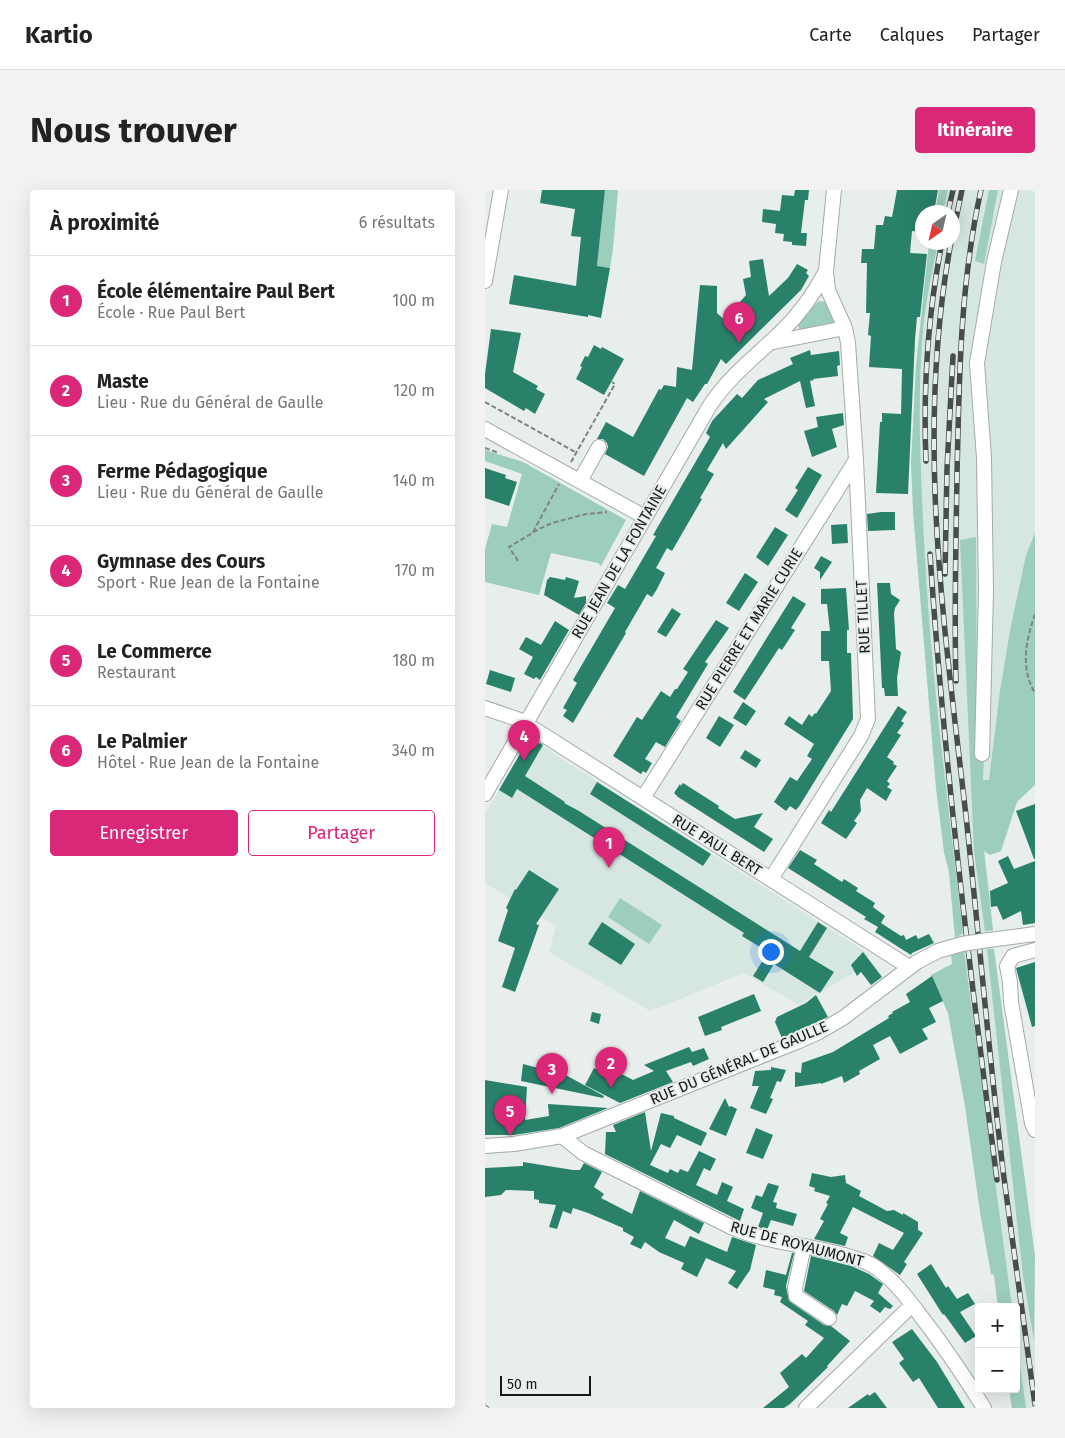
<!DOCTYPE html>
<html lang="fr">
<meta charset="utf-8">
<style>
body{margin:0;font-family:"Fira Sans",sans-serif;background:#f2f2f2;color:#222}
.controls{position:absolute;right:15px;bottom:15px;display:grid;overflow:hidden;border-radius:5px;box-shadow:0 5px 20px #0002}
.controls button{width:45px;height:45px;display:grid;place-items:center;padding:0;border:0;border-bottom:1px solid #e0e0e0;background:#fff;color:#222;font:25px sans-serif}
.compass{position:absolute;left:430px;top:15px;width:45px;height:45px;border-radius:50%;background:#fff;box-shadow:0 5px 20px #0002;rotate:214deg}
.scale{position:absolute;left:15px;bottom:12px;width:91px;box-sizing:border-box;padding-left:5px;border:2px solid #171918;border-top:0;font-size:14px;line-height:18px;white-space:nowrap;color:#171918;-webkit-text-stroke:4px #e7eeeb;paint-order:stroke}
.you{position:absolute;left:285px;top:761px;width:18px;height:18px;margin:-12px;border:4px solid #fff;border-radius:50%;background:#1a73e8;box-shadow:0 0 0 8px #1a73e833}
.badge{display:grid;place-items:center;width:32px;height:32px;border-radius:50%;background:#db2777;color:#fff;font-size:16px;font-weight:700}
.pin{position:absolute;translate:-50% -41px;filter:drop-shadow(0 1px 2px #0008)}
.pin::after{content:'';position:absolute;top:26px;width:18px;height:15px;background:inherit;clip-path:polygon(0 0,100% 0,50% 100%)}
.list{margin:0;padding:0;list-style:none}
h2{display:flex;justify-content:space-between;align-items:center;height:65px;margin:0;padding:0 20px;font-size:21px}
h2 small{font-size:16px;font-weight:400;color:#767676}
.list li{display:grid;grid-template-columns:32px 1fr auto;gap:15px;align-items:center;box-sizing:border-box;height:90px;padding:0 20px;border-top:1px solid #e0e0e0}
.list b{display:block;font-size:19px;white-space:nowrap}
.list p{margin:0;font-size:16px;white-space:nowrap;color:#767676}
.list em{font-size:16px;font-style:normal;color:#767676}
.actions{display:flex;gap:10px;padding:15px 20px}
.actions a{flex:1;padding:11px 0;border:1px solid #db2777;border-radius:5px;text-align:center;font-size:18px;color:#db2777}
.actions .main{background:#db2777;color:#fff}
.map{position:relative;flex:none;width:550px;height:1218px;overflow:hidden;border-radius:5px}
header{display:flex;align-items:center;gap:30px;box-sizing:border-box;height:70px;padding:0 25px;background:#fff;border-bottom:1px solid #e0e0e0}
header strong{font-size:24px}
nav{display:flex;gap:28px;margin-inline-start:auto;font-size:18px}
.intro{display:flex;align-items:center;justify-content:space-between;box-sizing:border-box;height:120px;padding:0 30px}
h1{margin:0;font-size:35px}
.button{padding:12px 22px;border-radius:5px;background:#db2777;color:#fff;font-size:18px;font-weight:700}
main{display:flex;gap:30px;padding:0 30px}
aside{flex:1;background:#fff;border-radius:5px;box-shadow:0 5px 20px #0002}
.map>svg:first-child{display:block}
</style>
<header>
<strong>Kartio</strong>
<nav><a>Carte</a><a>Calques</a><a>Partager</a></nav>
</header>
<div class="intro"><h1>Nous trouver</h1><a class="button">Itinéraire</a></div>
<main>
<aside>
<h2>À proximité<small>6 résultats</small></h2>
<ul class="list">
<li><span class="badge">1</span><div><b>École élémentaire Paul Bert</b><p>École · Rue Paul Bert</p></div><em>100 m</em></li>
<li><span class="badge">2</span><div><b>Maste</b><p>Lieu · Rue du Général de Gaulle</p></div><em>120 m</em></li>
<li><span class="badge">3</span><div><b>Ferme Pédagogique</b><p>Lieu · Rue du Général de Gaulle</p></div><em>140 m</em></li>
<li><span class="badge">4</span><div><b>Gymnase des Cours</b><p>Sport · Rue Jean de la Fontaine</p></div><em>170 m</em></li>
<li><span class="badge">5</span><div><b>Le Commerce</b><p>Restaurant</p></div><em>180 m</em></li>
<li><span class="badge">6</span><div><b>Le Palmier</b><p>Hôtel · Rue Jean de la Fontaine</p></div><em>340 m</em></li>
</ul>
<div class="actions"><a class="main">Enregistrer</a><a>Partager</a></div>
</aside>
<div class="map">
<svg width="550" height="1218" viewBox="0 0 550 1218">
<rect width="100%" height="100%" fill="#e7eeeb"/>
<path fill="#d6e6e0" d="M456,0H550V343L547,351L499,660L505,701L509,759L550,1067V1218H527L524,1199H531V1117H513L509,1085L506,1084L495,1022L480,916L463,823L446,785L467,774L466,765L472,764L464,682L459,662L451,598L428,321L426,273L431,175L440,87L444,84L449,53L468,52V22H453Z
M52,553L384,764L377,775L370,782L314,815L259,783L165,821L64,762L71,736L0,693V624L39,557Z"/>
<path fill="#9dcdbc" d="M120,0H133L128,59L125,78L112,76Z
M454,0H463L458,22H450Z
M504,0H513L499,74L490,71Z
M444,53H453C448,78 442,104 439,131C432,195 435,265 438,330C444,469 462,606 478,743L470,748L464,682L459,662L451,598L428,321L426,273L431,176Z
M334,111C347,111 349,122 353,132L351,135L315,140L313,136C319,127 325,118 334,111Z
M0,260L38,272L141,330L116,376L113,373L66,363L54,405L0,392V359L7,334L22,337L37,284L0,271Z
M550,343V595L532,612L516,661L505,665L499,661L508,740L500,741L489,661L475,350L491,347L492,563L499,565L498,590H504L515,501L525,441L541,365Z
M135,708L177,735L164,754L123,727Z
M502,759H509L550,1066L549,1150L538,1086Z
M479,761L527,1117H513L509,1085L506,1084L495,1022L480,916L463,823L446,785L467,774L466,765Z
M531,1148L541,1218H527L524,1199H531Z"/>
<path fill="#29816a" d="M57,0H120L112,76L125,78L116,128L103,125V127L24,114L29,85L91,96L96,47L86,46L90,19L55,13Z
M310,0H324L323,10H320L316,43H322L321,56L307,55V52L298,51L299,44L290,43L291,34L277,32L278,19L295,21L297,5L309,6Z
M412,0H453L449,22H438V42L427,41L425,63L442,64L435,127H432L430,149L423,304L391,303L395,232H397V223L416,224L417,179L384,177L386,146L383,145L385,123H381L382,73H376L377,59H389L391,35H398L400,26L407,27Z
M278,69L284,106L303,88L312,74L323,80L321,83L324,86L316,100L241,174L236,169L222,194H220L208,212L202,208L159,286L120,264L123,257L122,253L118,249H112L121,232L148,247L174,199L176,200L179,195L191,197L192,177L207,180L215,95L232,96V123L250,140L266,124L254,113L261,105L258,89L266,87L264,71Z
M6,139L36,143L28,182L53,196L51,199L60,204L50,224L41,218L39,221L0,198V184Z
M109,155L116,159L117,157L139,169L119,205L91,189L97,177L95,176L100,166L103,167Z
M325,160L326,165L354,161L355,175L352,176L353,186L328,189L329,190L325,191L330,216L321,218L315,191L279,209L283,212L241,259L238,253L222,280L229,284L215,308L217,309L187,361L182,358L171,378L180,383L172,399L167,407L162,404L140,442L141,443L88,533L78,526L82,520L78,518L92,493L88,490L130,418L122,413L133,395L140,399L171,346L168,345L225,247L221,243L227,231L252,204L257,208L273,190L308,174L305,168Z
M358,223L359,235L347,239L352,257L327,267L319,241L333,237L331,227Z
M323,277L337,285L312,328L300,320L313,300L310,298Z
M0,278L21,285L20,288L32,292L24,316L0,308Z
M396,322H410V340L383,341L382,324Z
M362,334L363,353L347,354L346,335Z
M290,337L303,345L283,376L271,367Z
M336,366L347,372L335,390V382L329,378Z
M260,383L273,392L254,421L241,413Z
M65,387L80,390L81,387L94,391L89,408L101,406V413L94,425L59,405L62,390Z
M392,393H405L406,404L415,410L410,418L409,423L411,459L416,462L412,488L413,506H400L399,498H397Z
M361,398L364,440H362V463H366L368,529L315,615L311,620L305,616L301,621L289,612L305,587L312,591L327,569L322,566L329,554L299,534L304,526L317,535L324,524L327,527L330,523L331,524L346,501L344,471H336V441H345L342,414H336V399Z
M308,406L321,414L306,438L310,440L297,460L294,458L260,510L248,502Z
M187,418L196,424L181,447L172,442Z
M231,430L244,438L220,472L223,474L191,527L196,531L180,557L171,552L160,569L167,573L161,583L158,581L156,584L128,566L152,527L157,530L176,501L185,507L190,499H192L203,482L198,479Z
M70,431L84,440L55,490L51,487L49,489L39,484L48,467L34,459L41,447L56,455Z
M5,480L30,488L26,502L1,494Z
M258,512L271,521L261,536L248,528Z
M413,516L422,522L416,531L419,533L412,543L416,545L402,567L409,572L408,574L412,576L402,591L405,594L402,597L407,600L401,611L382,598L375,610L376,621L369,631L372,633L361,649L336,633L344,620L346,622Z
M234,526L249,535L235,557L221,548Z
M55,553L58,555L40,586L80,612L79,613L94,621L315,761L333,732L342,738L324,767L349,782L335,803L289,774L278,792L268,786L283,762L257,746L259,743L32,599L27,608L14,600L39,557Z
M260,560L276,570L271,578L255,568Z
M112,592L226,664L218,676L105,604Z
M198,593L231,614L234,616L233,618L250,629L278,623L269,637L288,649L279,662L193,607L189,603L195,594L196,596Z
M550,614V669H549L531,621Z
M315,660L332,670L329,674L357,692L359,689L373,698L371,701L390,713L388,717L400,726L396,733L416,746L419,745L421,750L431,745L433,749L444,744L449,753L427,763L426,765L390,742L393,737L379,729L381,727L303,678Z
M523,666L529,679L550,671V733L538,735L536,721L518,730L512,716L506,717L505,701L523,693L513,671Z
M44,680L74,699L51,734L54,735L30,802L17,797L30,758L13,751L23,720L21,718L30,699L31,700Z
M117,732L150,754L136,775L103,754Z
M378,762L397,787L386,795L376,782L372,786L366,775Z
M550,772V836L547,837L531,778Z
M447,786L458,811L444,818L451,832L437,839L443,849L415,864L405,846L388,855L395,869L374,881L375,884L359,893L357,886L336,894V893L310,897V882L316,883L317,873L348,862L404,828L403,826L408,823L407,822L425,812L421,804Z
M269,804L276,821L236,837L237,840L220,846L213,827Z
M331,805L343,827L297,848L290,832L292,827L321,813Z
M107,822L116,824L114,834L105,831Z
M204,857L207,862L219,858L224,869L208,876L206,872L181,881L188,892L135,913L100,895L109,878L126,886L129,880L148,890L169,881L159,875Z
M63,871L79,875L77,883L119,906L118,908L36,891L38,874L61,880Z
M286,877L301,880L296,892L292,891L285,908L288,909L281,924L265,918L274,896H267L270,881L286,880Z
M0,890L42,897L40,930L64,926L63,914L123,918L74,938L29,945H0Z
M240,908L244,917L246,916L252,919L241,946L224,939Z
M160,922L166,961L176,923L189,926V928L222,943L216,956L192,945L185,958L176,954L165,975L183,983L185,979L193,983L195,979L203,982L214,961L231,969L225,981L219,978L211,995L232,1005L237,992L248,997L242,1011L259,1019L255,1031L120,964L121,942H131L128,935Z
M271,938L288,945L278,969L261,963Z
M38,972L88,980H95L99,973L117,982L109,997L119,1004L116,1008L147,1024L155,1001L219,1033L214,1044L189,1030L180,1048L200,1057L205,1046L242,1062L247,1047L271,1055L265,1080L252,1099L243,1093L251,1081L221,1068L212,1087L196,1079L199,1073L174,1062L160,1052L156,1059L145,1054L149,1047L138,1041V1038L103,1023L88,1018L86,1024L78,1021L72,1039L64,1037L71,1015L54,1013V1010L49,1009V1001L21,1000L16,1005L0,1007V978L38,976Z
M327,983L346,987L360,985L361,993L376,1001L374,1006L402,1021L409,1020L418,1025V1023L433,1032V1040L438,1043L419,1072L422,1074L415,1085L388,1066L394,1053L408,1060L419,1043L368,1017L355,1043L363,1047L360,1056L329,1049L339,1031L335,1029L343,1014L341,1013L345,1006L329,1001L330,998L324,996Z
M283,993L294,996L288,1012L292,1013L291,1018L312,1024L308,1036L286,1030L282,1040L273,1037L278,1023L266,1018L271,1005L277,1007Z
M307,1063H309L301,1096L304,1111L339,1135L346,1136L365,1151L342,1176L343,1177L305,1214L299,1218H278L304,1197L295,1183L317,1164L321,1168L339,1148L320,1135L323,1131L295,1112L297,1107L289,1105L290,1100L278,1097L281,1080L301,1085Z
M326,1066L366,1076L384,1084L398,1094L393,1103L408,1116L405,1119L400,1117L395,1123L385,1116L389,1111L370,1101L362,1116L357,1114L352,1125L349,1121L319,1101Z
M446,1074L461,1098L463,1096L472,1109L483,1103L490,1114L475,1122L491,1146L480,1153L459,1124L458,1125L432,1084Z
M427,1139L452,1172L480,1218H453L434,1188L428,1192L420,1181L414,1173L419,1169L407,1152Z
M390,1202L402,1218H363L383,1204L384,1206Z"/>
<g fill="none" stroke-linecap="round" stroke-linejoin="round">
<g stroke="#a4aba8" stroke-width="16">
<path id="minor" d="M0,91L16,0
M284,153L360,138
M0,239L160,327
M95,291L114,257
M0,518L35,530L424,777
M497,564L501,401L499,268L492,173L509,72L526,0
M0,604L224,217C243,187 270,167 295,143C314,125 329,104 341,81
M158,608L371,270
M286,689L376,546L383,529L371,270L363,153L360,138L343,100L341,81L349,0
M504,750L550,744
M550,760L528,766L522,776L525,792L526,812L547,933L550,940
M77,946L98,963L248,1038C286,1054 330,1055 369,1068C380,1071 391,1076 399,1084C412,1094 422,1108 432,1121C456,1152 478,1184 499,1218
M0,956L29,954L77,946L314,851L334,842L358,828L432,772L453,761L477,754
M319,1056L310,1098L311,1106L344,1128
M321,1218L427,1115"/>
</g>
<path stroke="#7f8381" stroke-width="2" stroke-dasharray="5 2.5" stroke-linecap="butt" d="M0,212L92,263
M0,258L14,263
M86,272L130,194L127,192
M48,342L74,294
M33,371L24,357L54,339L67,333L101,324L122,322
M550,424C541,450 535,478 550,503
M0,1215L4,1218"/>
<use href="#minor" stroke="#fff" stroke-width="14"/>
<g stroke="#484c4a" stroke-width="5.5">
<path id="rail" d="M463,22L468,0
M468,43L477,0
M466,52C430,245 459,433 481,626C494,746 504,867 519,988C529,1064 540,1139 550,1215
M441,271C438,199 443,124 457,52
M445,364C459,573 485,782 512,990
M460,384L462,278L468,166
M471,491C469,423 471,355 472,286C474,191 475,94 496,0"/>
</g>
<use href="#rail" stroke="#e7eeeb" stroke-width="4" stroke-dasharray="11" stroke-linecap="butt"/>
<g stroke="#a4aba8" stroke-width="16" stroke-linecap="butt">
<path id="minor-bridge" d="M477,754L504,750"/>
</g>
<use href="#minor-bridge" stroke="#fff" stroke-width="14"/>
</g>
<g text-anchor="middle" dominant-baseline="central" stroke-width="4" stroke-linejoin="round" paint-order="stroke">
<g font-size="15" fill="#171918" stroke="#e7eeeb">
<text transform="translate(134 372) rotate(-60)">RUE JEAN DE LA FONTAINE</text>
<text transform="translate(378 427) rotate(-93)">RUE TILLET</text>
<text transform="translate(264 439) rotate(-58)">RUE PIERRE ET MARIE CURIE</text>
<text transform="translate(232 655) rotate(32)">RUE PAUL BERT</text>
<text transform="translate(254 873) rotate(-23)">RUE DU GÉNÉRAL DE GAULLE</text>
<text transform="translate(312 1054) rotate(15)">RUE DE ROYAUMONT</text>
</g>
</g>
</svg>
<div class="controls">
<button>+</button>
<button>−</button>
</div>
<svg class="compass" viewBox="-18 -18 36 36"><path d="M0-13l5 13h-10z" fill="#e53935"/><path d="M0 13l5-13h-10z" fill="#767676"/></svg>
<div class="scale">50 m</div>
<div class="you"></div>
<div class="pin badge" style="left:124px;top:678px">1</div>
<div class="pin badge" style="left:126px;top:898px">2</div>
<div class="pin badge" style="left:67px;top:904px">3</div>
<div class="pin badge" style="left:39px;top:571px">4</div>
<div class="pin badge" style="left:25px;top:946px">5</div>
<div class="pin badge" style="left:254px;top:153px">6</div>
</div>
</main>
